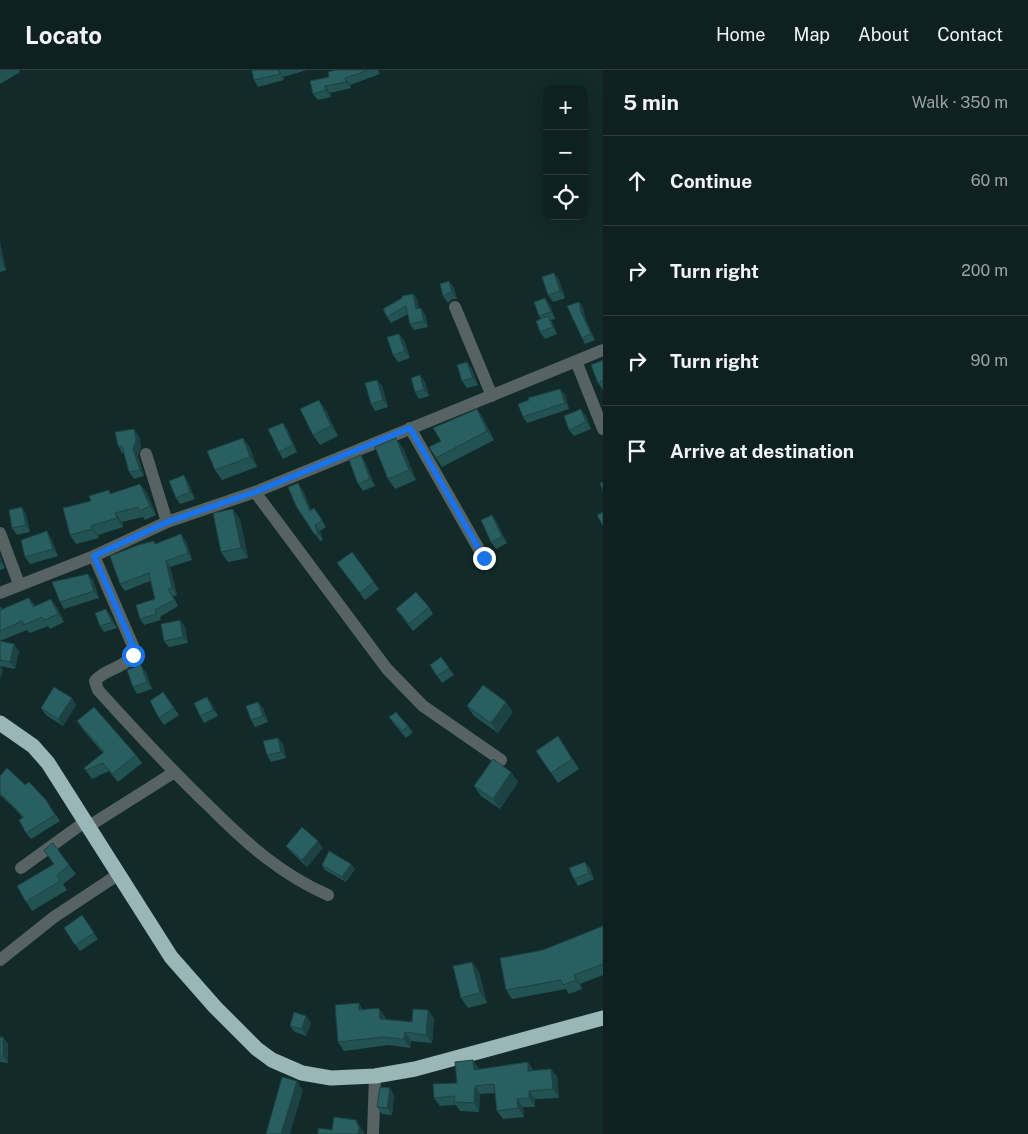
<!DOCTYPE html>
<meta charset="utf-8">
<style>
body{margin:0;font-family:"Public Sans",sans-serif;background:#172829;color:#f1f3f6}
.controls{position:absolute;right:15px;top:15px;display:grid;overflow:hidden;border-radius:10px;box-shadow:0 5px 20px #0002}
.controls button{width:45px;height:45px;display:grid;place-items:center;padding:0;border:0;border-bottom:1px solid #2e3e3e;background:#0e2020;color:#f1f3f6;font:25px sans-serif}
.stop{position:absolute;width:15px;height:15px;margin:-11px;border:4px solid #1a73e8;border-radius:50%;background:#fff}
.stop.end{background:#1a73e8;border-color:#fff;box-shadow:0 1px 5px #0008}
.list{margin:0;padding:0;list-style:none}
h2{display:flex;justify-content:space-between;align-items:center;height:65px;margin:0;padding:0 20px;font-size:21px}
h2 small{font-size:16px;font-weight:400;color:#9ba3a5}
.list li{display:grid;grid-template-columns:32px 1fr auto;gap:15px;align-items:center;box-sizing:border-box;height:90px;padding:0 20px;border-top:1px solid #2e3e3e}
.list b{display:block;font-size:19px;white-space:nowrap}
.list em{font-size:16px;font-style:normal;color:#9ba3a5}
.icon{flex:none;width:28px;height:28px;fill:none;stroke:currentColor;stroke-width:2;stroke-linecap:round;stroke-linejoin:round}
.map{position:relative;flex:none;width:603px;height:1064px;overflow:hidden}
header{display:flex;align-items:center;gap:30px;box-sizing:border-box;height:70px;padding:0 25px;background:#0e2020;border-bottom:1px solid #2e3e3e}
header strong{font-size:24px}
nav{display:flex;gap:28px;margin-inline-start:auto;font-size:18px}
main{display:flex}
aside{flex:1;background:#0e2020}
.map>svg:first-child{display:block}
</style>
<header>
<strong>Locato</strong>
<nav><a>Home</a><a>Map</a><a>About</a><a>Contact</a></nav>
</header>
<main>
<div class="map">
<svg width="603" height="1064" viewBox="0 0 603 1064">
<rect width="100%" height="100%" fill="#122a2a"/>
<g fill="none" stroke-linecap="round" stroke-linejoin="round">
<path stroke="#576262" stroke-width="12" d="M455,237L492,326
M576,291L603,359
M410,358L484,488
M146,384L167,452
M255,422L387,599L423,636L501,690
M0,463L19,514
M94,486L133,576C133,599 107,596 95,611L98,620C135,661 172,701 212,739C247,774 282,805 328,825
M0,523L94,486L167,452L255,422L603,280
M89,756L173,703
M21,798L86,751
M0,890L54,847L119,804
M373,1064L375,1006"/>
<path stroke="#9bb6b6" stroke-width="15" d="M0,653L33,676L48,693L171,887L215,937L257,979L272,990L302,1003L331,1008L375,1006L415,999L603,948"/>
</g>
<path fill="#235253" d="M0,0H19L20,2L0,14Z
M252,0H307L283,7L284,10L258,17L254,10Z
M335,0H378L380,4L350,15L351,18L330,23L331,27L318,30L313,24Z
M0,172L6,200L0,202Z
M554,203L559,210L565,228L553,232L548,225Z
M449,211L454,218L457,229H452L448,233L443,226Z
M413,224L417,229L419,239L425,244L428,257L414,260L410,254L408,244L391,253L387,247Z
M579,232L583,238L585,248L595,270L585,274L582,268Z
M550,235L555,249L551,250L557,264L545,269L540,262L541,249L539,246Z
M404,270L410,288L398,292L393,285Z
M603,290V320L598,313Z
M467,292L472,299L478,315L467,318L462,311Z
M377,310L382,316L388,337L375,341L371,334Z
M425,312L429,326L419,329L415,322Z
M560,319L565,325L569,339L527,353L523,347L529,330Z
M477,339L483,348L494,370L442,397L436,388L441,371Z
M326,340L338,366L320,375L313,365Z
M586,346L591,359L574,366L569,360Z
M287,359L297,382L283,389L279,382Z
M139,366L141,378L138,386L144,406L134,409L129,402L124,383H122L118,376Z
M243,368L250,378L257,397L222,410L215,400Z
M403,378L416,410L395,419L388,409Z
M361,385L365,392L375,416L363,421L358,414Z
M188,412L195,429L180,434L176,428Z
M140,414L147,423L156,445L145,450L143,447L122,452L123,457L98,465L99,468L76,474L70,465L91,431L109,420L111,424Z
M303,420L311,440L314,438L326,457L320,461L323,470L320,471L296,436Z
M22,437L26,444L30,462L17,465L12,458Z
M492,445L496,451L507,473L496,479L491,472Z
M240,449L248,488L228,492L221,482Z
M51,468L58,486L30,494L25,487Z
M186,471L192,490L170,497L177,525L173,526L178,536L160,547L161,550L144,555L140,549L155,529L150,511L125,521L120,514L156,474Z
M352,482L379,519L365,530L337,493Z
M0,486L5,498L0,500Z
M88,504L93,510L99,528L64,539L60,532Z
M29,528L35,536L57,537L64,552L50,559L48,556L30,563L27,560L0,571L19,581L15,599L0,596L3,600L0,609V536L2,539Z
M429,537L433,544L413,561L396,539Z
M106,539L111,546L117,558L104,562L100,556Z
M180,550L185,557L188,573L169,577L164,571Z
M441,587L454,605L442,613L430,595Z
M146,602L152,619L137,624L133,617Z
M163,622L179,645L164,655L159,648Z
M72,628L76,635L63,656L46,645L41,638Z
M258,632L263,638L268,652L255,657L251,650Z
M212,634L218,646L204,653L200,646Z
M467,636L513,642L498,663L474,646Z
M389,647L408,656L413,662L406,668L394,654Z
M77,651L136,685L142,693L118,712L109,701L92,709L84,698L103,683L83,660Z
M558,666L579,699L558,713L536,681Z
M278,668L283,674L286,688L271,692L267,685Z
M511,702L518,712L500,739L481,726L474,716Z
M0,706L25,715L46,730L60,751L31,769L26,763L23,748L14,738L0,725Z
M286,776L323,778L307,797L291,782Z
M585,792L590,798L594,809L578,816L574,809Z
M351,794L355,799L346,812L325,800L322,795Z
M69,795L76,804L63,814L67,820L32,841L17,816Z
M82,845L98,869L80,881L64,858Z
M603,856V905L580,914L582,919L569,924L566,919L512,929L506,920L543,880Z
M479,902L487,933L468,938L461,928Z
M363,940L385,947L386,949L412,952L428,940L434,949L432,973L411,971L410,978L389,975L344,981L338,972Z
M306,946L311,953L306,966L295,962L290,956Z
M0,967H3L8,974V993L0,992Z
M528,992L533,1000L551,999L557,1007L559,1028L535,1029V1037H523L524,1047L503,1049L497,1041L495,1023L480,1024L479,1042L460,1041L456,1035L440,1036L434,1028L479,998V999Z
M394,1025L392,1045L382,1044L377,1037Z"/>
<path fill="#1d4243" d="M279,0L283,7L284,10L280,4Z
M345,8L350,15L351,18L346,12Z
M325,16L330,23L331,27L326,20Z
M0,172L6,200L2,193L0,186Z
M554,203L559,210L565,228L560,221Z
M449,211L454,218L457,229L452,223Z
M413,224L417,229L420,245L416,239Z
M545,228L550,235L555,249L551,242Z
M579,232L583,238L585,248L595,270L591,264L581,242Z
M421,238L425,244L428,257L424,251Z
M548,246L553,253L557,264L553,257Z
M399,264L404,270L410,288L405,281Z
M467,292L472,299L478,315L473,308Z
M420,305L425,312L429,326L424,320Z
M377,310L382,316L388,337L383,330Z
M560,319L565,325L569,339L565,333Z
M319,330L326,340L338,366L331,356Z
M477,339L483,348L494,370L487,361Z
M581,339L586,346L591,359L586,352Z
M283,353L287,359L297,382L293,375Z
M134,359L139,366L141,378L138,386L144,406L140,400L133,379Z
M243,368L250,378L257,397L250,387Z
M396,368L403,378L416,410L409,400Z
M361,385L365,392L375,416L370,409Z
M184,405L188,412L195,429L190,422Z
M298,413L303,420L314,448L310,441Z
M140,414L147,423L156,445L150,436Z
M22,437L26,444L30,462L26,455Z
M233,439L240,449L248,488L241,478Z
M115,443L122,452L123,457L117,448Z
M492,445L496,451L507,473L502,467Z
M315,455L320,461L323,470L318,463Z
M91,456L98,465L99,468L92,459Z
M47,461L51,468L58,486L53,479Z
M181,464L186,471L192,490L188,483Z
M0,486L5,498L0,492Z
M166,491L170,497L177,525L172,518Z
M88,504L93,510L99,528L94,521Z
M51,529L57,537L64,552L58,544Z
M106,539L111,546L117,558L112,552Z
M180,550L185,557L188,573L183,567Z
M14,574L19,581L15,599L10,592Z
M141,595L146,602L152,619L147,612Z
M0,596L3,600L0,609Z
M207,627L212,634L218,646L213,640Z
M72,628L76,635L63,656L58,649Z
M258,632L263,638L268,652L263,646Z
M506,632L513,642L498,663L491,653Z
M278,668L283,674L286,688L281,682Z
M511,702L518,712L500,739L493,729Z
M318,771L323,778L307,797L302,790Z
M585,792L590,798L594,809L589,803Z
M351,794L355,799L346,812L342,807Z
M472,892L479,902L487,933L480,923Z
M574,905L580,914L582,919L576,910Z
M359,933L364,942L359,940Z
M379,938L385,947L386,957L380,949Z
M428,940L434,949L432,973L426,965Z
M306,946L311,953L306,966L302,959Z
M405,962L411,971L410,978L404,969Z
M3,967L8,974V993L3,986Z
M473,990L479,998L480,1008L474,1000Z
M528,992L534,1001H528Z
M551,999L557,1007L559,1028L553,1019Z
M297,1011L303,1020L290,1064H281Z
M475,1016L480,1024L479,1042L474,1033Z
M390,1018L394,1025L392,1045L387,1038Z
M529,1021L535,1029V1037L529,1028Z
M517,1029L523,1037L524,1047L518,1038Z
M356,1050L365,1064H358Z"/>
<path fill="#295f60" stroke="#1d4243" d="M252,0H280H279L280,4L254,10Z
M335,0H369L345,8L346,12L325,16L326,20L313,24L310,11L329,7L328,2Z
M554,203L560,221L548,225L542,207Z
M449,211L452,223H448L443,226L440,214Z
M413,224L416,239L421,238L424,251L410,254L406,236L387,247L383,239L402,228V226Z
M545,228L551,242L539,246L534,232Z
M579,232L581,242L591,264L582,268L567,236Z
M548,246L553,257L540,262L536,251Z
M399,264L405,281L393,285L387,267Z
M603,290V311L598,313L591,295Z
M467,292L473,308L462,311L457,295Z
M420,305L424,320L415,322L411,308Z
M377,310L383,330L371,334L365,313Z
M560,319L565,333L523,347L518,334L529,330L528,328Z
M319,330L331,356L313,365L300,339Z
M477,339L487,361L436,388L429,377L441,371L433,358Z
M581,339L586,352L569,360L564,346Z
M283,353L293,375L279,382L268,359Z
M134,359L136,371L133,379L140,400L129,402L122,376H118L115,362Z
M243,368L250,387L215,400L207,381Z
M396,368L409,400L388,409L375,377Z
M361,385L370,409L358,414L349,390Z
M184,405L190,422L176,428L169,411Z
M603,412V421L600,413Z
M298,413L310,441L314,438L322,450L315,455L318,463L315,465L296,436L288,417Z
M140,414L150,436L139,441L138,437L115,443L117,448L91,456L92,459L70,465L63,438L91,431L89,426L109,420L110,424Z
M22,437L26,455L12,458L9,440Z
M233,439L241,478L221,482L213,443Z
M603,442V456L597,445Z
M492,445L502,467L491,472L481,450Z
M47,461L53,479L25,487L21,470Z
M181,464L188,483L166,491L172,518L168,519L174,530L155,540L156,544L140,549L136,535L155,529L149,503L120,514L110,486L138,475L154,471L155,474Z
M352,482L374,512L360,523L337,493Z
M88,504L94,521L60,532L52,512Z
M416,522L429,537L409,554L396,539Z
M29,528L33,537L51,529L58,544L44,550L42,547L24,555L22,551L0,561V540Z
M106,539L112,552L100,556L95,543Z
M180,550L183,567L164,571L161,554Z
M0,571L14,574L10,592L0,590Z
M441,587L449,598L437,606L430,595Z
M141,595L147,612L133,617L127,600Z
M483,615L506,632L491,653L467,636Z
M54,617L72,628L58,649L41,638Z
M163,622L174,638L159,648L150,631Z
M207,627L213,640L200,646L194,633Z
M258,632L263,646L251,650L246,636Z
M94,637L136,685L112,704L103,693L86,700L84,698L104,682L77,651Z
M396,642L408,656L402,661L389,647Z
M558,666L572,689L551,703L536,681Z
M278,668L281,682L267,685L263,671Z
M493,689L511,702L493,729L474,716Z
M7,698L25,715L29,712L46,730L55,745L26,763L19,750L24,747L0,723V706Z
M302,757L318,771L302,790L286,776Z
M53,773L69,795L57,805L60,811L26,832L17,816L54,794L44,780Z
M329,781L351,794L342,807L322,795Z
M585,792L589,803L574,809L569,798Z
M82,845L94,863L75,875L64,858Z
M603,856V894L574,905L576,910L563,915L561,910L506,920L500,888L543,880Z
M472,892L480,923L461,928L453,896Z
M359,933V940L379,938L380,949L412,952L413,939L428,940L426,965L405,962L404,969L383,967L338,972L335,935Z
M294,942L306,946L302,959L290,956Z
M0,967H3V986H0Z
M473,990L474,1000L528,992V1001L551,999L553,1019L529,1021V1028L517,1029L518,1038L497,1041L494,1014L475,1016L474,1033L454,1032L455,1026L434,1028L433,1014L457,1013L455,992Z
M282,1007L297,1011L281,1064H266Z
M380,1017L390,1018L387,1038L377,1037Z
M334,1047L356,1050L359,1058L358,1064H318V1058L332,1060Z"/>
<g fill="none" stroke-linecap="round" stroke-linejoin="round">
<path stroke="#1a73e8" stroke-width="6" d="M133,585V576L94,486L167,452L255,422L410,358L484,488"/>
</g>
</svg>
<div class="controls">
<button>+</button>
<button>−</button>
<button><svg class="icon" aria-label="locate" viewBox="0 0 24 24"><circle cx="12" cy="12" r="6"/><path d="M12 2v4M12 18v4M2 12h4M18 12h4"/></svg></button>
</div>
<div class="stop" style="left:133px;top:585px"></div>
<div class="stop end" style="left:484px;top:488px"></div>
</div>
<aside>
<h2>5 min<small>Walk · 350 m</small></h2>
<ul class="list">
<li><svg class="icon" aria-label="ahead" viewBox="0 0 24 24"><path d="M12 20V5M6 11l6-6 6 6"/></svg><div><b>Continue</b></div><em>60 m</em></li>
<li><svg class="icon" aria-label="right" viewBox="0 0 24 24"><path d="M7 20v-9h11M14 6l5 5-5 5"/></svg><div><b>Turn right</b></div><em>200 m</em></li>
<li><svg class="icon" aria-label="right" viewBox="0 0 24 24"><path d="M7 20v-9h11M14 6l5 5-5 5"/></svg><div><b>Turn right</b></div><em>90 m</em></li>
<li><svg class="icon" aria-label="arrive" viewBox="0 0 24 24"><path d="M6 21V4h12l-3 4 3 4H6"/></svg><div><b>Arrive at destination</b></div></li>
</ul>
</aside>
</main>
